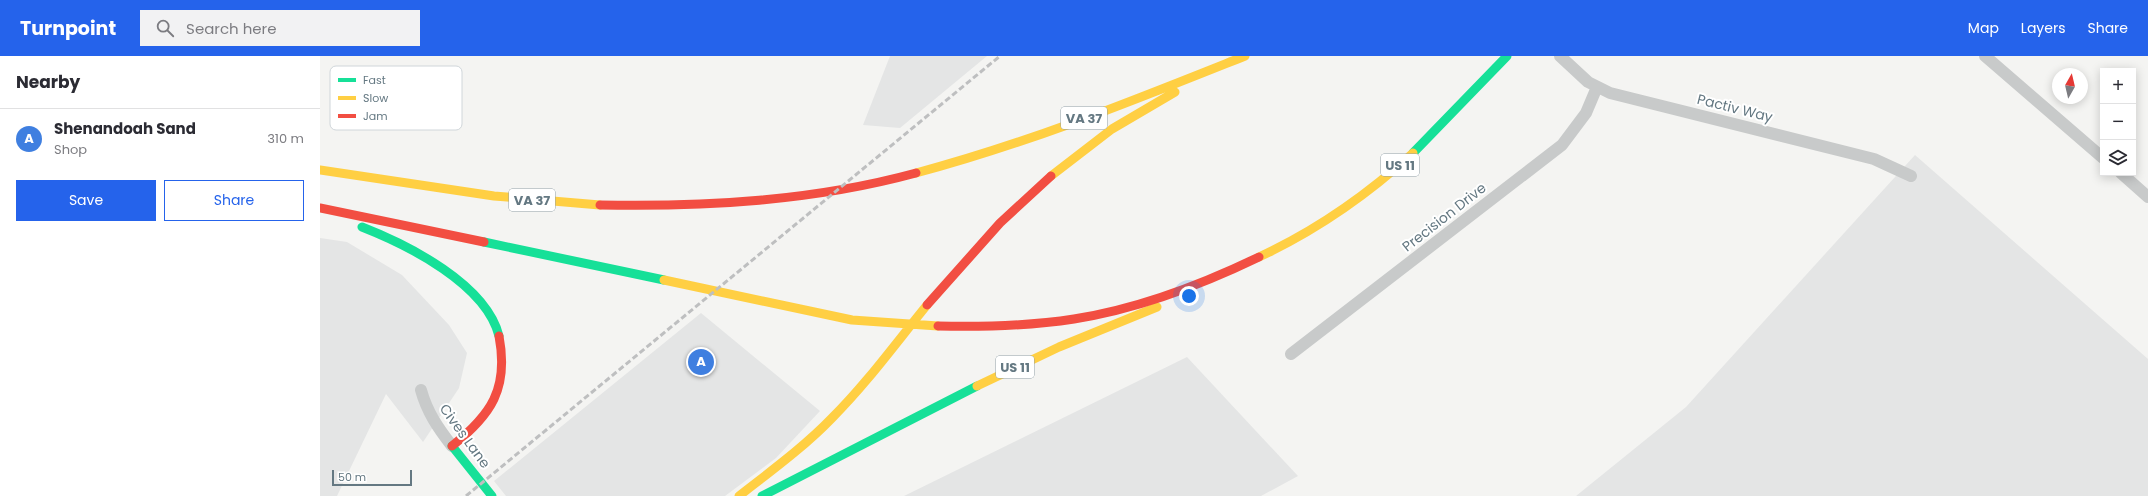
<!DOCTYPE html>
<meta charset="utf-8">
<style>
body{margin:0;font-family:Poppins,sans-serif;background:#f2f2f3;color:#2b2b33}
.controls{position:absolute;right:12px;top:12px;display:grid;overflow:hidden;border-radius:0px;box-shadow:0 2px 10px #0003}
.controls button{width:36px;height:36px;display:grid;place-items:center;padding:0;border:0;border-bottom:1px solid #e1e1e2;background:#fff;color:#2b2b33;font:20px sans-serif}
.compass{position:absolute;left:1732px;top:12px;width:36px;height:36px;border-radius:50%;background:#fff;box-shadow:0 2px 10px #0003;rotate:8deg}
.scale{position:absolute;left:12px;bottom:10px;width:80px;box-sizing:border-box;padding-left:4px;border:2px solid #647882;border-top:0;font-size:11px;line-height:14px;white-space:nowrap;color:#647882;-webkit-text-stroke:3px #fff;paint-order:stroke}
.you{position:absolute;left:869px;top:240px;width:14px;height:14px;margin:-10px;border:3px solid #fff;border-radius:50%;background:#1a73e8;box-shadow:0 0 0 6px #1a73e833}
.badge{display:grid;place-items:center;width:26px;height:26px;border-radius:50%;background:#2563eb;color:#fff;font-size:13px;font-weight:700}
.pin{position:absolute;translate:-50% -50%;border:2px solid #fff;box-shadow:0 1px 4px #0006}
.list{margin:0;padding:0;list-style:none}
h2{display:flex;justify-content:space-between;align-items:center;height:52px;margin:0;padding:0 16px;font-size:17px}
h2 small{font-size:13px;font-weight:400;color:#7c7c81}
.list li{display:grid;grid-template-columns:26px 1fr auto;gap:12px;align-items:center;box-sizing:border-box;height:60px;padding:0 16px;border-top:1px solid #e1e1e2}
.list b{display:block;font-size:15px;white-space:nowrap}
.list p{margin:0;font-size:13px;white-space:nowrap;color:#7c7c81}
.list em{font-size:13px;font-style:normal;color:#7c7c81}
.actions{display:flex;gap:8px;padding:12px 16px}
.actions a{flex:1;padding:9px 0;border:1px solid #2563eb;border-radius:0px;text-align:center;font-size:14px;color:#2563eb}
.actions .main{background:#2563eb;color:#fff}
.icon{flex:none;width:22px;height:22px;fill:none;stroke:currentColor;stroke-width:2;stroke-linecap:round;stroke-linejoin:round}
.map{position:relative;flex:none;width:1828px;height:440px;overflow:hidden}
header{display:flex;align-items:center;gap:24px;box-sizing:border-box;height:56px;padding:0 20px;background:#2563eb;color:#fff}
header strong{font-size:19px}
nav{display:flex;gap:22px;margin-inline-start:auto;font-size:14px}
.search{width:280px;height:36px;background:#f2f2f3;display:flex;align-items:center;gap:10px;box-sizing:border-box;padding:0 14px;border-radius:0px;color:#7c7c81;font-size:15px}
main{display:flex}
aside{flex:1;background:#fff}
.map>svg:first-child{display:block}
</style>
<header>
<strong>Turnpoint</strong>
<div class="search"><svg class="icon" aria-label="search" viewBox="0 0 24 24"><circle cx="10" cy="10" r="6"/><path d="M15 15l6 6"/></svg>Search here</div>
<nav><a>Map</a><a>Layers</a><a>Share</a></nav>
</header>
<main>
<aside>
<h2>Nearby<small></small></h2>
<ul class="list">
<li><span class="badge" style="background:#3f7fe0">A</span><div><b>Shenandoah Sand</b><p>Shop</p></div><em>310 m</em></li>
</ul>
<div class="actions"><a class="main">Save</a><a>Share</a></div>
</aside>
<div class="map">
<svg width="1828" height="440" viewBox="0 0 1828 440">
<rect width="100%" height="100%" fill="#f4f4f2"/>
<path fill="#e4e5e5" d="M570,0H667L580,72L543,69Z
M1595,99L1828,303V440H1256L1366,351Z
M0,182L27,186L82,219L129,269L147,297L139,332L103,386L66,338L17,440H0Z
M381,257L500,355L456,402L405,440H186L174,425Z
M867,301L978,420L941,440H584Z"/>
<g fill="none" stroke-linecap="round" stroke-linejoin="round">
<path stroke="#c8caca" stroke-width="12" d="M1240,0L1268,26L1290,37L1554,103L1591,120
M1665,0L1783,102
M1801,117L1828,141
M971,298L1242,89L1266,57L1277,31
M101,334C107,356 118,372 132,390"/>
<path stroke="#16e098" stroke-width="9" d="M1093,97L1187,0
M42,171C88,189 166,228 179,280
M164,186L344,224
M132,390L172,440
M442,440L657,330"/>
<path stroke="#ffcf43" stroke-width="9" d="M0,114L174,140L280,149
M596,117C709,87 817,43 925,0
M731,120L792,73L855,36
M939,201C995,175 1047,139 1093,97
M344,224L532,264L618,270
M657,330L739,291L837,251
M419,440C451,415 484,391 512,362C547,327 576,287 607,249"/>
<path stroke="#f24e42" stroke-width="9" d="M280,149C386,151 493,145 596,117
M0,152L164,186
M607,249L680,167L731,120
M618,270C663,271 709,270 754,263C818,253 881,229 939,201
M132,390C171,359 189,333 179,280"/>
<path stroke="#bebfc0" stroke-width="3" stroke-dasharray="6 3" stroke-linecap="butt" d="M146,440L680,0"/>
</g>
<g text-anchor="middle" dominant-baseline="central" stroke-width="4" stroke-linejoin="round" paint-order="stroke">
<g fill="#fff" stroke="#92a0a8" stroke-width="1">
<rect x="741" y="51" width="46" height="22" rx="3"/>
<rect x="1061" y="98" width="38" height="22" rx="3"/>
<rect x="189" y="133" width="46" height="22" rx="3"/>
<rect x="676" y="300" width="38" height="22" rx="3"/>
</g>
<g font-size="13" font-weight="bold" fill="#647882">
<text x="764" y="62">VA 37</text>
<text x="1080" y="109">US 11</text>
<text x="212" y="144">VA 37</text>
<text x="695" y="311">US 11</text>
</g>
<g font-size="14" fill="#647882" stroke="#fff">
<text transform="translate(1415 52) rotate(14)">Pactiv Way</text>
<text transform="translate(1124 161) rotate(-38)">Precision Drive</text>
<text transform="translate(145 380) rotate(54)">Cives Lane</text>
</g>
</g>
<rect x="10" y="10" width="132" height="64" rx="6" fill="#fff" stroke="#d0d6da" stroke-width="1"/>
<rect x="18" y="22" width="18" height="4" fill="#16e098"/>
<rect x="18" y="40" width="18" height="4" fill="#ffcf43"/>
<rect x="18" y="58" width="18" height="4" fill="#f24e42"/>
<g font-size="11" fill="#647882">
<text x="43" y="28">Fast</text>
<text x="43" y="46">Slow</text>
<text x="43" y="64">Jam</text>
</g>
</svg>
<div class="controls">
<button>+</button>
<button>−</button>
<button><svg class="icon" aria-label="layers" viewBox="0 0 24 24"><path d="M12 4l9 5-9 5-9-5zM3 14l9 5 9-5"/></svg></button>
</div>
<svg class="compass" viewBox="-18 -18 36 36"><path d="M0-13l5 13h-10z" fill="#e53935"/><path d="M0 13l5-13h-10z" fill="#7c7c81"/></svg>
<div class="scale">50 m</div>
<div class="you"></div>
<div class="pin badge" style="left:381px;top:306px;background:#3f7fe0">A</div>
</div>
</main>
